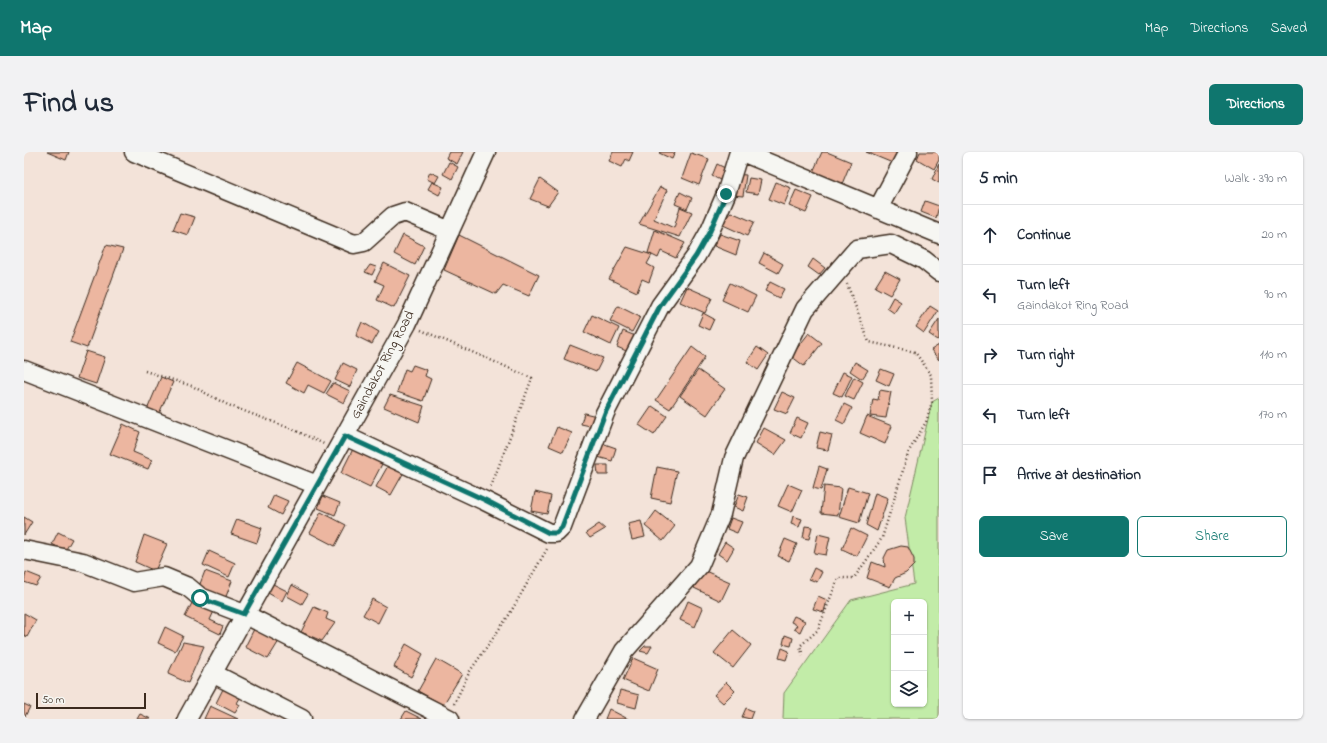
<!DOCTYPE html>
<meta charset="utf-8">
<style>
body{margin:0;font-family:"Indie Flower",sans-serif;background:#f2f2f3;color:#1f2937}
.controls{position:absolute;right:12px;bottom:12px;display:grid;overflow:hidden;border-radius:6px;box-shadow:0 1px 3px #0004}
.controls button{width:36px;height:36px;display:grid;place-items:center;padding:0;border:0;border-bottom:1px solid #e0e1e3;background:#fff;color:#1f2937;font:20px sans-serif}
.scale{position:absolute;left:12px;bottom:10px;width:110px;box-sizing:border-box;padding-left:4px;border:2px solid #3b2a1e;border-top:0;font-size:11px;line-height:14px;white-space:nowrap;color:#3b2a1e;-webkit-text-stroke:3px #f6f6f2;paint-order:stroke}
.stop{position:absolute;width:12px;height:12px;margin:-9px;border:3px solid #0f766e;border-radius:50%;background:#fff}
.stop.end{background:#0f766e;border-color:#fff;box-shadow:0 1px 4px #0008}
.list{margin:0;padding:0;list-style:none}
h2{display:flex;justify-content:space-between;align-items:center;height:52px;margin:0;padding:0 16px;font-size:17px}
h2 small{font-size:13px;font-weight:400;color:#747a83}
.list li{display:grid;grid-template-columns:26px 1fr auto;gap:12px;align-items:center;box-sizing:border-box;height:60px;padding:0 16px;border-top:1px solid #e0e1e3}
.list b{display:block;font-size:15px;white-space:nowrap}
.list p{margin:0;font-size:13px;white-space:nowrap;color:#747a83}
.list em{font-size:13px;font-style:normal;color:#747a83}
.actions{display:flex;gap:8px;padding:12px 16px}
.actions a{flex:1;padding:9px 0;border:1px solid #0f766e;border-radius:6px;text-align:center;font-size:14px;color:#0f766e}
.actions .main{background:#0f766e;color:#fff}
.icon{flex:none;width:22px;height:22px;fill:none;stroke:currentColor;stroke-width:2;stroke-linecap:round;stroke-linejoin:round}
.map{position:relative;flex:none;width:915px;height:567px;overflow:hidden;border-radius:6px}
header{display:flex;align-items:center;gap:24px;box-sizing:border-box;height:56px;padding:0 20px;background:#0f766e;color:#fff}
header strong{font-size:19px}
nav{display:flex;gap:22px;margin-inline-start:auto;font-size:14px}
.intro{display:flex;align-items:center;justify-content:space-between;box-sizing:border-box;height:96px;padding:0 24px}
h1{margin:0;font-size:28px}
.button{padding:10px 18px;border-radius:6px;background:#0f766e;color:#fff;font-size:14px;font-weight:700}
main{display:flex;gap:24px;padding:0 24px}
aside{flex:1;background:#fff;border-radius:6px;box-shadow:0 1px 3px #0004}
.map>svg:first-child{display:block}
</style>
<header>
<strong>Map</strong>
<nav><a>Map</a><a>Directions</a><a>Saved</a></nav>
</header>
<div class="intro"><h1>Find us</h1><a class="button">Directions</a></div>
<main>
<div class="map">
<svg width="915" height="567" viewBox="0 0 915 567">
<rect width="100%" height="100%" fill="#f3e3d9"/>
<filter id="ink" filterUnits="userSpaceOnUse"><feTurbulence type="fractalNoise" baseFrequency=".025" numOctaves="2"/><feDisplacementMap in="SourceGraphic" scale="8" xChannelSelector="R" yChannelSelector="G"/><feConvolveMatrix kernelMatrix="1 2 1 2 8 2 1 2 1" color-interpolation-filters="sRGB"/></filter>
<g filter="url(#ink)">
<path fill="#c2eca8" stroke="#7e8b63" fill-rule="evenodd" d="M915,246V567H759L760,541L827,448L890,432L881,366L908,250ZM870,450H900V552H870Z"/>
<path fill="#ecb6a0" stroke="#3b2a1e" d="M23,0H45L42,8Z
M425,0H439L433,12L422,6Z
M589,0H609L605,9L602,7L598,15L585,9Z
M636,0H651L648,7L635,1Z
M798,0H803L827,10L818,32L789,20Z
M842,0H876L871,12Z
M896,0H915V8L910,17L893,7Z
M667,1L685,7L675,33L658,26Z
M425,10L434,15L428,27L419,22Z
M693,12L703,17L698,29L688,24Z
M915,12V31L908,27Z
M406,20L415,24L411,31L403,27Z
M710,22L722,23L719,44L708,43Z
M725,26L737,28L734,42L722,40Z
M516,27L534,40L524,54L506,47Z
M408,30L419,35L415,43L404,37Z
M752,30L767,36L760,53L745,47Z
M636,35L643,38L630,67L650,76L656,55L668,60L656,85L615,72Z
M772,38L789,45L782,61L765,54Z
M656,40L668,46L663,57L651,52Z
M901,49L915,54L912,66L897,60Z
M707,60L730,70L723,84L697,72Z
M156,61L171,65L164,83L149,78Z
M631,78L661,91L652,106L637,99L634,106L624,101Z
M696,82L716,89L712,103L690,94Z
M379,83L400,94L391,113L370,102Z
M435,83L515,123L505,144L479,133L472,142L420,118Z
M82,93L99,97L63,196L46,190Z
M603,95L628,103L623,112L630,116L625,130L618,127L613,140L585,127Z
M740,101L759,112L754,121L735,111Z
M789,107L801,116L795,123L784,115Z
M360,111L386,124L370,156L353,148L360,133L351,129Z
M346,113L352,115L348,123L341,120Z
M861,119L876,127L866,143L851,135Z
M746,130L760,137L755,146L741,139Z
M706,131L732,144L724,160L698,148Z
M663,135L688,146L681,161L656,150Z
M869,145L877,150L870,161L863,156Z
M594,154L616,165L608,180L586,169Z
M906,154L914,159L900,181L892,175Z
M679,161L690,167L685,178L674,173Z
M568,163L595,176L587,193L560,180Z
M915,167V187L914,188L905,182Z
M338,170L355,180L348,192L332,184Z
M599,179L614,185L607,201L593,195Z
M785,181L798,191L780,214L767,204Z
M546,193L579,206L572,220L540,207Z
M915,193V208L907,198Z
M668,195L681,205L646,257L632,248Z
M733,195L744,203L734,218L723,210Z
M62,199L81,205L72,232L53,226Z
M831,210L844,218L838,227L826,219Z
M273,211L307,229L300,241L284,233L280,241L262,231Z
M319,211L333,218L326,235L311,228Z
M389,213L403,218L401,224L407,227L399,249L373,240L381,217L386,219Z
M857,217L870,222L865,234L852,228Z
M674,218L701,237L683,263L656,244Z
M819,220L828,224L818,245L809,241Z
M137,225L149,230L134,264L123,258Z
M830,225L839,230L830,248L821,244Z
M309,231L326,239L320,251L302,242Z
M856,238L867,240L862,266L846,264L849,247L854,248Z
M758,240L771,246L763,262L750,257Z
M366,243L400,254L395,270L360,255Z
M820,252L828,256L820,272L812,268Z
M628,254L643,264L630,283L615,273Z
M560,261L573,264L571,275L557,272Z
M843,264L868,274L861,292L836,281Z
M773,266L784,271L777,286L766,281Z
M99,272L116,280L109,300L128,308L124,317L86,302Z
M533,275L548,281L539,300L525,294Z
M740,276L762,288L751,303L732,291Z
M796,280L808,283L804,298L792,296Z
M575,290L592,296L588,309L570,304Z
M329,297L358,312L346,335L317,321Z
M365,312L380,320L367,343L352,335Z
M573,313H584V323H574Z
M795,314L803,317L797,338L789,336Z
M633,315L653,319L646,350L627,346Z
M764,332L778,338L768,360L754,354Z
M800,334L817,336L814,363L797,361Z
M824,335L844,341L835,371L815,365Z
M511,340L527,344L523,362L507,359Z
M851,341L864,346L853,379L842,373Z
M715,342L724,345L719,359L710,355Z
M250,343L264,349L257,363L244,356Z
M299,344L316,351L311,363L294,356Z
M632,359L651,374L639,389L621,374Z
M297,360L322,373L311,394L286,381Z
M769,364L778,367L775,375L767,372Z
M0,365L8,370L0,383Z
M707,366L718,370L713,381L703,377Z
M213,367L238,376L233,391L207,382Z
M617,369L621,385L608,388L604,372Z
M575,372L581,377L566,386L562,381Z
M781,374L788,375L785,387L779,386Z
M827,376L843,384L833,404L818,397Z
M34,380L48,387L41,399L28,392Z
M794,382L806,385L802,403L790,401Z
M120,383L143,392L131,419L111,410Z
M761,387L773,392L765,409L754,404Z
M701,390L710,396L703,408L694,402Z
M877,394L884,395L890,407V413L882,421L871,426L866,435L843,426L848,410L861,415L860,406L864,398Z
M185,399L211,411L205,425L179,413Z
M790,416L798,420L793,430L785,427Z
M679,418L706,430L697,449L670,436Z
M181,419L208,429L201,447L174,437Z
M2,420L17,426L12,434L0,430Z
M249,432L263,439L258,449L244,441Z
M268,433L284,442L278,452L263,444Z
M794,444L803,448L800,460L789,457Z
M170,447L191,457L186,468L199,474L196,482L161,465Z
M348,447L362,455L354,471L339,463Z
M664,449L679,456L671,475L656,468Z
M290,455L304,461L302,467L311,471L298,489L277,480Z
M0,461L12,468L3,485L0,483Z
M770,464L781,469L776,480L770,477L773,473L767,470Z
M141,475L159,484L151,499L134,491Z
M231,475L255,489L244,507L221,495Z
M709,478L727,493L709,516L690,501Z
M761,483L769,486L767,494L759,492Z
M159,490L180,494L164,531L144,522Z
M382,492L399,502L387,525L370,515Z
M621,494H628L624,501L616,499Z
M758,496L765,499L762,508L755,506Z
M609,506L634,517L625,539L599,528Z
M412,507L438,522L419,553L394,539Z
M702,530L711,539L699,551L690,543Z
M199,537L216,546L213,551L216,553L211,561L192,551Z
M596,538L615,543L612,556L593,551Z
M0,552L6,555L0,566Z
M186,554L214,567H180Z
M722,556L729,559L726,567L718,565Z
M585,557L604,567H581Z
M382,559L398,567H377Z
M116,562L127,567H113Z"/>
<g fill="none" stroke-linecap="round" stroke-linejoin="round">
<g stroke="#3b2a1e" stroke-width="21">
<path id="minor" d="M110,0L330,92L340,90L369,64L381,60L426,79
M718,0L915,82
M854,57L884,0
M0,218L293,333
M321,284L461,349L525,381H532L538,375L581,261L636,154L672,104L686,79L702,42L715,0
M0,398L59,410L110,430L140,425L164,435L176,445L220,462L426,567
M188,521L278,567
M163,567L383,172L462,0
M561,567L600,499L675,414L697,362L710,306L781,157L833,97L867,92L900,108L915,120"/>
</g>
<path stroke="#3b2a1e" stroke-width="2.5" stroke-dasharray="1 3" stroke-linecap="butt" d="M397,178L508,226L467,335
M121,219L168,234L204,253L268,277L300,292
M779,504L776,494L794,478L814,426H830L858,386L885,299L902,270L908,250L907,223L891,200L845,190L823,132
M430,552L446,519L485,463L523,397"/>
<use href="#minor" stroke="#f6f6f2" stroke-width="18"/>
</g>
</g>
<g fill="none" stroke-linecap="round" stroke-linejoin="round" filter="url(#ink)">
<path stroke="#0f766e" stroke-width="5" d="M176,446L220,462L321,284L461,348L525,381H532L538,375L581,261L636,154L672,104L686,79L702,42"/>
</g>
<g text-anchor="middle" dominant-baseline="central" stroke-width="3" stroke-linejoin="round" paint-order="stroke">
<g font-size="14" fill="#3b2a1e" stroke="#f6f6f2">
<text transform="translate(359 213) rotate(-62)">Gaindakot Ring Road</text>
</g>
</g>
</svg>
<div class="controls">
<button>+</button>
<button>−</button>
<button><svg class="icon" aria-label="layers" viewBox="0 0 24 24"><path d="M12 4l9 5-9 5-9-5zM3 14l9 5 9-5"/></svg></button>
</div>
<div class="scale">50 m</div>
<div class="stop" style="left:176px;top:446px"></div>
<div class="stop end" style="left:702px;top:42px"></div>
</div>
<aside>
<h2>5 min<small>Walk · 390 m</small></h2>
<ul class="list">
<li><svg class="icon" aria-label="ahead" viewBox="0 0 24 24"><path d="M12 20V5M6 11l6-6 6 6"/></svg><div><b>Continue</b></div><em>20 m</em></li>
<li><svg class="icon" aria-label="left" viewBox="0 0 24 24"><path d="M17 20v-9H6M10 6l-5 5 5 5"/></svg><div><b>Turn left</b><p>Gaindakot Ring Road</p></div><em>90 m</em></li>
<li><svg class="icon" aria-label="right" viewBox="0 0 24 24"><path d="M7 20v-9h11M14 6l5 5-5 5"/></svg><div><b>Turn right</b></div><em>110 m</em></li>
<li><svg class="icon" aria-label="left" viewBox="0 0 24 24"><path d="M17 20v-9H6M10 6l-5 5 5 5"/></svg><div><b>Turn left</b></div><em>170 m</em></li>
<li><svg class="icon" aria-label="arrive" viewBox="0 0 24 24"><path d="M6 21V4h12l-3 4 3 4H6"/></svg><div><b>Arrive at destination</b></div></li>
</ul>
<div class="actions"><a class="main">Save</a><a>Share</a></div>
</aside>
</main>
